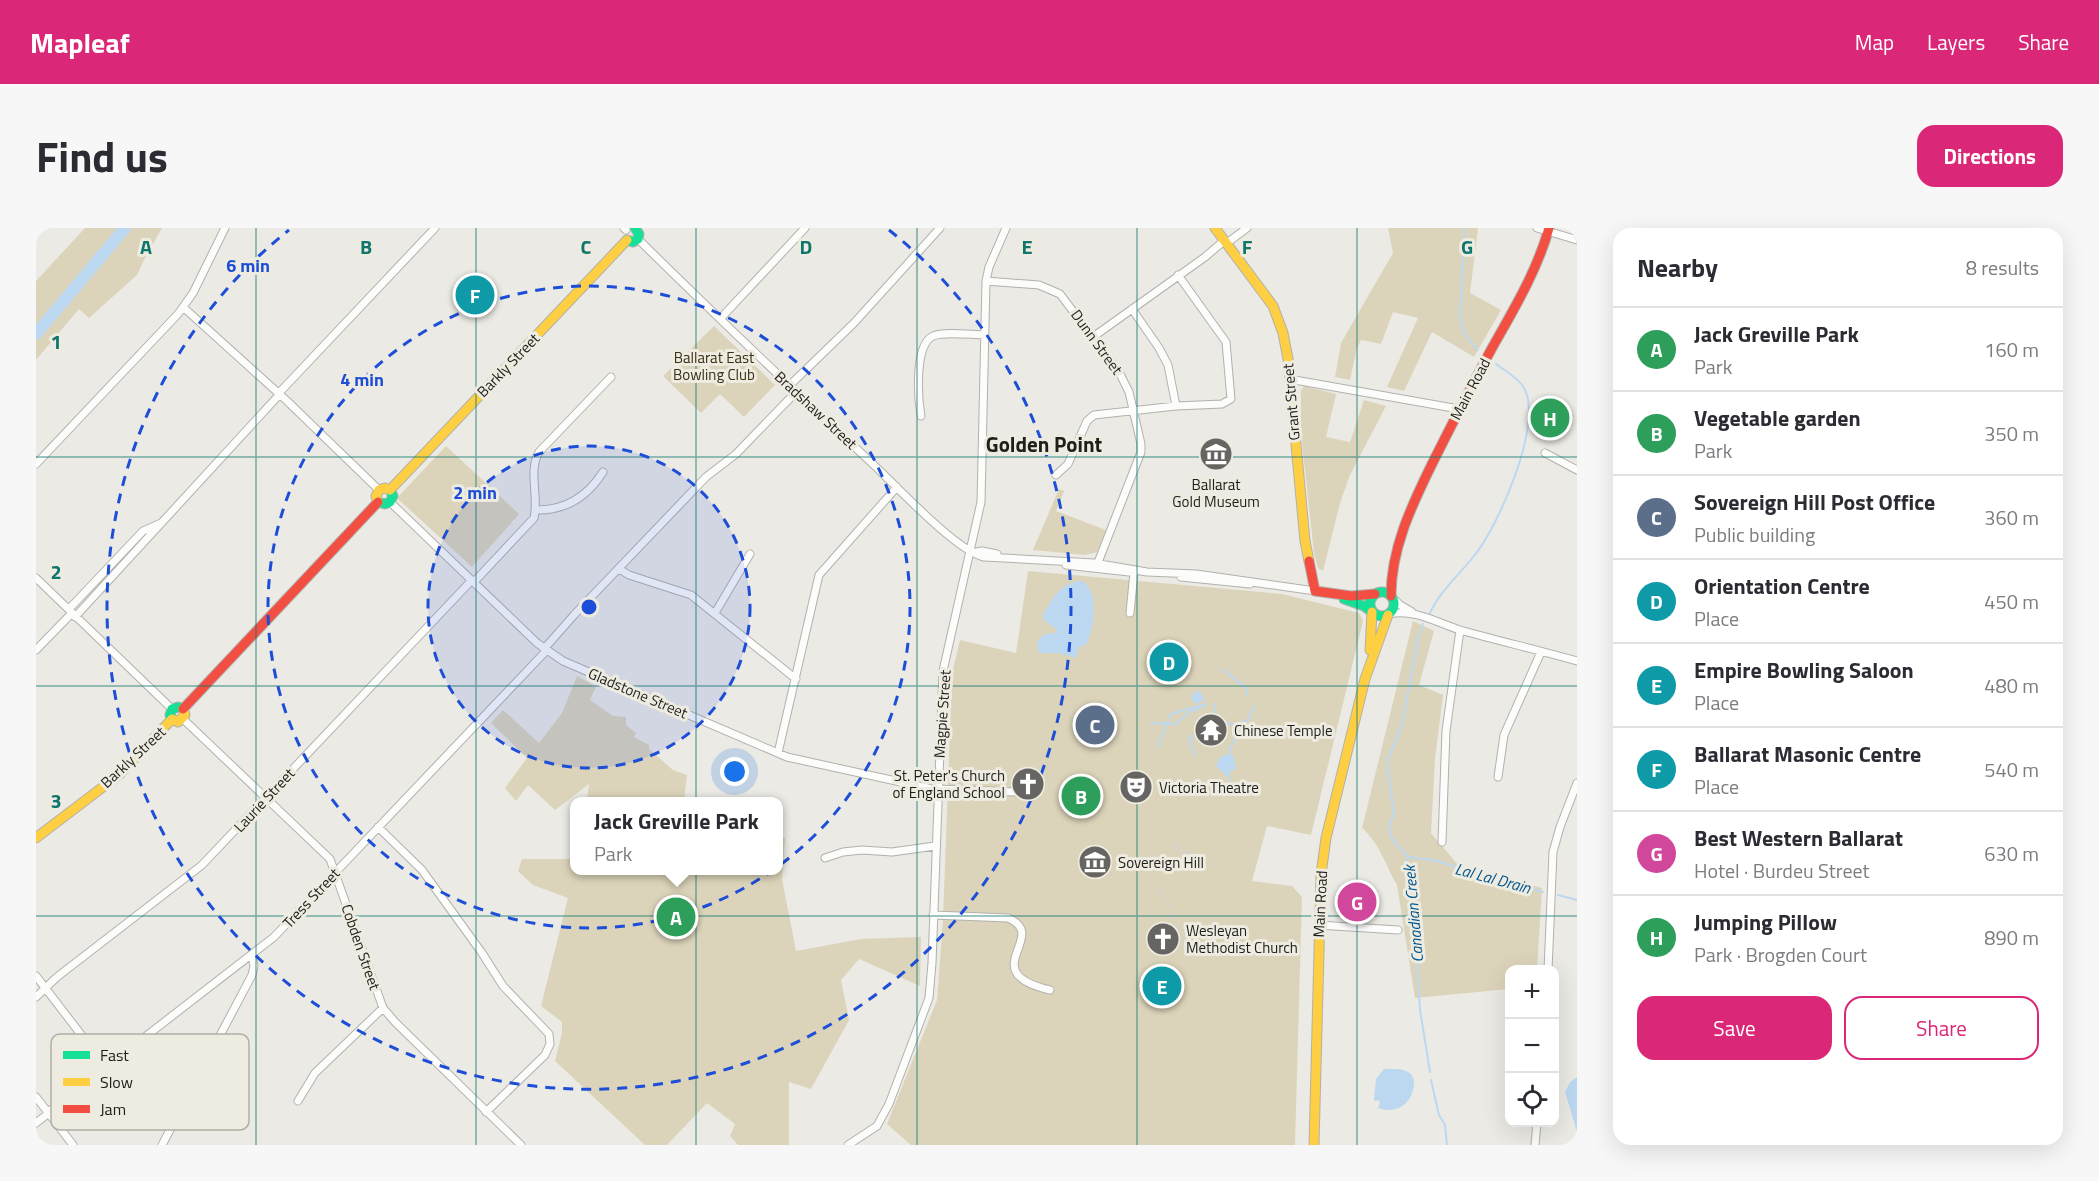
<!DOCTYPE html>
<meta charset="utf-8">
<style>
body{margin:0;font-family:"Titillium Web",sans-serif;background:#f7f7f7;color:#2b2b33}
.controls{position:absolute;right:18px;bottom:18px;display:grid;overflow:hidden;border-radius:12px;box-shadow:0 6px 24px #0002}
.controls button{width:54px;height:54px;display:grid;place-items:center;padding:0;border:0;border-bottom:2px solid #e1e1e2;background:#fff;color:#2b2b33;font:30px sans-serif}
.you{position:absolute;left:699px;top:544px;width:21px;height:21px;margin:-15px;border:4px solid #fff;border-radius:50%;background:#1a73e8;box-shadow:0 0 0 9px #1a73e833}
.badge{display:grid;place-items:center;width:39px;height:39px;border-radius:50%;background:#db2777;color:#fff;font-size:20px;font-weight:700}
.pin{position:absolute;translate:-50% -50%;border:3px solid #fff;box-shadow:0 2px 6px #0006}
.popup{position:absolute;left:534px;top:569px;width:213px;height:78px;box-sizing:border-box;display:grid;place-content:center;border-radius:12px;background:#fff;filter:drop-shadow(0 2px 4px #0005);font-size:20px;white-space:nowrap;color:#7c7c81}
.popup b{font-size:22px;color:#2b2b33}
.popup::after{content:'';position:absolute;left:50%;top:100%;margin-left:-12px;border:12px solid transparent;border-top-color:#fff}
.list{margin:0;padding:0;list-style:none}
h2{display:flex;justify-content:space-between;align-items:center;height:78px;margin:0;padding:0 24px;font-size:26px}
h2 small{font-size:20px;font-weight:400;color:#7c7c81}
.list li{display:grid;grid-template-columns:39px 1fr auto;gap:18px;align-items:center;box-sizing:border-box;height:84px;padding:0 24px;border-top:2px solid #e1e1e2}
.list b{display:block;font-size:22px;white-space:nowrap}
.list p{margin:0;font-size:20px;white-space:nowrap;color:#7c7c81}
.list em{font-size:20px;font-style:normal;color:#7c7c81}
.actions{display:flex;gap:12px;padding:18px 24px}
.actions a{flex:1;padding:14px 0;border:2px solid #db2777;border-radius:18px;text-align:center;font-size:21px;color:#db2777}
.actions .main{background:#db2777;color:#fff}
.icon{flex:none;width:33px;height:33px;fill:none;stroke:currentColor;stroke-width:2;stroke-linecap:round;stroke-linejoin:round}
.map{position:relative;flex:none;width:1541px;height:917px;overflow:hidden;border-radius:18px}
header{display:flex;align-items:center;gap:36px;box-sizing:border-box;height:84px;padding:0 30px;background:#db2777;color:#fff}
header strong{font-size:28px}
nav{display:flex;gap:33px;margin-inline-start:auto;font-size:21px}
.intro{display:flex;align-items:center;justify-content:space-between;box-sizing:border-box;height:144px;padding:0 36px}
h1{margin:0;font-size:42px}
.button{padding:15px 27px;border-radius:18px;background:#db2777;color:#fff;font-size:21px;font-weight:700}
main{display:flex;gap:36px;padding:0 36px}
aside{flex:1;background:#fff;border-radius:18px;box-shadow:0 6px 24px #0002}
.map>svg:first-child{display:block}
</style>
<header>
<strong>Mapleaf</strong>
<nav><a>Map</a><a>Layers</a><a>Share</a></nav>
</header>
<div class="intro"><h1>Find us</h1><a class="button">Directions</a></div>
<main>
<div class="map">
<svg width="1541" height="917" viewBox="0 0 1541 917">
<rect width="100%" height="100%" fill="#ebeae4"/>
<path fill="#dcd4ba" d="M49,0H126L108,32L101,47L53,90L43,81L0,132V53Z
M1352,0H1442L1434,65L1465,82L1438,129L1396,104L1368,163L1351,159L1382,90L1357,84L1345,116L1325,112L1321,120L1314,152L1299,149L1305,115L1357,25Z
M678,98L739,157L708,189L684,166L665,185L627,148Z
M1268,158L1300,166L1290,209L1314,214L1328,172L1350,178L1314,247L1304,275L1287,343L1282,340L1278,325L1265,206V162Z
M410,218L483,286L436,339L361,270Z
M1023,261L1028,263L1020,283L1070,302L1061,324L1049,327L997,322Z
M992,343L1246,366L1323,385L1327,393L1275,607L1231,598L1216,653L1256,658L1266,669L1259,917H875L851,896L901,772L907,692L916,446L924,412L980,425Z
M1377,393L1398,403L1383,457L1407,467L1399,531L1395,605L1423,638L1506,660L1501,741L1474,742L1473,761L1379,770L1361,657C1349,636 1344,616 1326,600Z
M541,448L560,459L554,472L577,488L590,489V497L600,505L598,509L613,517V521L637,542L651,547L648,573H551L553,556L519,582L492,557L480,573L469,560L491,530L455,495L467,482L503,515L526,485Z
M742,610H749L746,651L760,723L825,711L885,709L884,758L823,731L805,752L813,792L775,861L753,854V917H702L694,908L699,896L671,875L631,917H609L519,833L526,805V794L505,778L532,670L497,657L482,643L486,631H538V642H742Z"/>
<path fill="#bcd8f1" d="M1046,353C1064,362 1058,404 1049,418H1043L1040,430L1022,425H1003C998,411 1006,405 1019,405L1021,402L1008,392L1007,387C1018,369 1023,355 1046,353Z
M1196,526L1198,530L1200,541L1194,543V548L1192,549L1180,538L1184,529Z
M1348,841C1356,841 1365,840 1372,844C1383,850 1377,869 1369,876C1361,883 1350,883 1342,880L1344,874L1342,872L1338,873V871L1340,851Z
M1541,849V904L1529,864L1534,854Z"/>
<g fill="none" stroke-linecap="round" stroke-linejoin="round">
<path stroke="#bcd8f1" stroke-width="2" d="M1429,0L1424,88C1426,103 1432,112 1442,122
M1393,387C1403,364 1423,347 1438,328C1462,299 1508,195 1488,160C1483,150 1469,143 1460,136
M1387,396L1382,410L1366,497L1352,531V543L1358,586L1353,598L1356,611L1372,629L1371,635L1376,648L1377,674L1382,696L1380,713L1384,782L1394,844
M1189,443L1210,460L1212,469
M1179,476L1180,490L1183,493L1200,497L1199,510L1191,528
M1115,495L1140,496L1153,484L1164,480L1166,478
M1200,497L1212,492L1218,478
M1122,519L1134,487C1147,481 1158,480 1171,476
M1159,527L1153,510L1160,506
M1192,549L1194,554
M1373,629L1402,633L1420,639L1426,645L1458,649L1507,664
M1522,667L1541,672
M1395,852L1403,887L1409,897L1411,917"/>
<path stroke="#bcd8f1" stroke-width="7" d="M1162,467L1164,470L1161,472L1159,469Z"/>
<path stroke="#bcd8f1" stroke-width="12" d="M0,106L89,0"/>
<g stroke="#b2b1ad" stroke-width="9">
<path id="street" d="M588,0L590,2
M1501,0L1541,12
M602,11C680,88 760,164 840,239C862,260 922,324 948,329L1058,335L1111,344L1160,346L1279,363
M1191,15L1211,0
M950,53L1003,57L1024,66L1083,144L1093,164L1105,216V224L1061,337
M147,79L250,172L343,262
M1096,81L1123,120L1132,137L1140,178
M684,91L769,0
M1057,109L1169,29L1189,12
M1253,151L1423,181
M754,157L818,95L904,0
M242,166L399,0
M885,188C882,171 878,117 897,108C908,103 936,107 949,107
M1509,225L1541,242
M0,236L142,86L157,65L189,0
M1020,247L1032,236L1051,193L1058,187L1140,178L1186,176L1195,171L1190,114L1142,47
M354,274L501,415L527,433L751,529L901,562
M499,282C529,283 551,269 567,244
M935,325L946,323L961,326
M1030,337L1093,344
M583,341L593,347L655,367L760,451
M1145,349L1214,356
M0,350L136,481
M438,354L498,290C503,268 492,243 503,224L575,149
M1356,369L1364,377L1376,384
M33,381L107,303L125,295
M679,385L714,326
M1094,385L1098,344
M1353,386C1377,380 1402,395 1424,402C1463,413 1502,422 1541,433
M39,389L243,167
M508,421L538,387L670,249L700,226L760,164
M0,422L36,385
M147,491L294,631L347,780L359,794L485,917
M742,525L783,347L861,259
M1462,549L1468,507L1505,424
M902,561L980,564
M342,599L386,642L446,725L467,758L513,806L514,816L509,827L450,884
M1406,614L1410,503L1424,402
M789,630L807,624L826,622L856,624L899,618
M897,687L972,690C1015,708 937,744 1014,762
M1282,697L1362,702
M1512,742L1517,624L1524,599L1541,555
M0,748L70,839
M0,769L21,749L166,637L436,352
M0,869L37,917
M262,873L279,845L347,780
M12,884L238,709L510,423
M0,895L13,885
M126,917L216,747L218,738L216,728
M812,917L841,898L853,876L893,770L896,735L907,443L945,274L950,53L953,39L970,0
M1499,917L1501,894"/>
</g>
<g stroke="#b2b1ad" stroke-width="11">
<path id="fast" d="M591,12L597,14L602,11L603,6L599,0
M342,274L349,276L354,274L357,268L354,262
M1334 376a12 12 0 1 1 24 0a12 12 0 1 1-24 0Z
M1308,371L1328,378L1336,384
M136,491L134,487L136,481L142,479L147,481"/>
</g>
<g stroke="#b2b1ad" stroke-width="11">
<path id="slow" d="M1179,0L1237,78L1247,105L1252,131L1269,313L1273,333
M354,262L591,12
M342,274L340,268L343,262L349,260L354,262
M1334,422L1336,384
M136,491L142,494L149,487L147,481
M0,610L84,546L136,491
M1278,917L1285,646L1290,610L1329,451L1352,387"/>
</g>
<g stroke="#b2b1ad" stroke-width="11">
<path id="jam" d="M1273,333L1279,363L1315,368L1339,366
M1355,368C1355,321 1375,279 1395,238C1415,198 1435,159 1456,120C1478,81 1501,43 1513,0
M147,481L342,274"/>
</g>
<use href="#street" stroke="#fcfcfb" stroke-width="7"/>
<use href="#fast" stroke="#16e098" stroke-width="9"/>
<use href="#slow" stroke="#ffcf43" stroke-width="9"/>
<use href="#jam" stroke="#f24e42" stroke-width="9"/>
<path stroke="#d4d3d1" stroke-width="2" stroke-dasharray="9 4.5" stroke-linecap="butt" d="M1180,442L1196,440
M1137,615L1144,626L1153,629
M1147,627L1161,617
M1123,660L1134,678L1149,724"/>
</g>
<path fill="none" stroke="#0f766e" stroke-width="1.5" stroke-opacity="0.55" d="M220,0V917M440,0V917M660,0V917M881,0V917M1101,0V917M1321,0V917M0,229H1541M0,458H1541M0,688H1541"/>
<circle cx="553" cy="379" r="161" fill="#1d4ed8" fill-opacity=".12"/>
<g fill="none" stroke="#1d4ed8" stroke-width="3" stroke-dasharray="10 8">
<circle cx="553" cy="379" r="161"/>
<circle cx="553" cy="379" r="321"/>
<path d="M853 2A482 482 0 1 1 253 2"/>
</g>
<defs>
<g id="museum-disc" transform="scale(1.725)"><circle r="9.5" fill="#666561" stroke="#eeebe1"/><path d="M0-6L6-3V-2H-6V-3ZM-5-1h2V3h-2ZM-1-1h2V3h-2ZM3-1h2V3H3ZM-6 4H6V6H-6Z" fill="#fff"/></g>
<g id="temple-disc" transform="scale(1.725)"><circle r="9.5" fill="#666561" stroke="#eeebe1"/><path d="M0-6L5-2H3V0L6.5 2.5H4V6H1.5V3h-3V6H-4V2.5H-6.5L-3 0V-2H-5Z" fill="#fff"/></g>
<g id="church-disc" transform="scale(1.725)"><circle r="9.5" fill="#666561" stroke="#eeebe1"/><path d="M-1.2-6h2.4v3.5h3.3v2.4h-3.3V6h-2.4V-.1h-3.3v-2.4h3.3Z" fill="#fff"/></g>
<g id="theatre-disc" transform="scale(1.725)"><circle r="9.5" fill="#666561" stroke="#eeebe1"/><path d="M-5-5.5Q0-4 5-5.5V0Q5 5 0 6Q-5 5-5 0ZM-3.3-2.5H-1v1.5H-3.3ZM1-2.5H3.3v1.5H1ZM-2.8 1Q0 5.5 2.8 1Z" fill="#fff"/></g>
</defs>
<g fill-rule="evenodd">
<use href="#museum-disc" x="1180" y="226"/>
<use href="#temple-disc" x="1175" y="502"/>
<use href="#church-disc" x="992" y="556"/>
<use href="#theatre-disc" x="1100" y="559"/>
<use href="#museum-disc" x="1059" y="634"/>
<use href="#church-disc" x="1127" y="711"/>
</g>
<g text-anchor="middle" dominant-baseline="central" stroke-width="6" stroke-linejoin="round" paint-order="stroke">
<g font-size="15" fill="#1f1e1a" stroke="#eeebe1">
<text transform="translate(1061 114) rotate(54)">Dunn Street</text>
<text transform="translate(472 137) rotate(-46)">Barkly Street</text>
<text transform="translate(1434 161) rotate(-62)">Main Road</text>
<text transform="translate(1255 174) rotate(-95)">Grant Street</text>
<text transform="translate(780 182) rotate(43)">Bradshaw Street</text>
<text transform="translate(602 465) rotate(23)">Gladstone Street</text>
<text transform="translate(906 486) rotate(-86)">Magpie Street</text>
<text transform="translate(97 529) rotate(-43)">Barkly Street</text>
<text transform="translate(228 572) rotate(-47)">Laurie Street</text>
<text transform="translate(275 670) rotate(-47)">Tress Street</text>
<text transform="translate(1284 676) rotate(-87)">Main Road</text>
<text transform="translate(325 719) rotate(71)">Cobden Street</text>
</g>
<g font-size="15" fill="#383012" stroke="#eeebe1">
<text x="678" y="129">Ballarat East<tspan x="678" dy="17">Bowling Club</tspan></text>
</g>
<g font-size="15" fill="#1f1e1a" stroke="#eeebe1" text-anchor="start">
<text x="1180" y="256" text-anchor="middle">Ballarat<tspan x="1180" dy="17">Gold Museum</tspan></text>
<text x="1198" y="502">Chinese Temple</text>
<text x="969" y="547" text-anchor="end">St. Peter's Church<tspan x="969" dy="17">of England School</tspan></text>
<text x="1123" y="559">Victoria Theatre</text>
<text x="1082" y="634">Sovereign Hill</text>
<text x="1150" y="702">Wesleyan<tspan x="1150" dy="17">Methodist Church</tspan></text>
</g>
<g font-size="16" font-style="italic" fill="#005790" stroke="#eeebe1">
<text transform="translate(1457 650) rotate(15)">Lal Lal Drain</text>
<text transform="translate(1377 686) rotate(-95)">Canadian Creek</text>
</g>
<g font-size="21" font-weight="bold" fill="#1f1e1a" stroke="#eeebe1">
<text x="1008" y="216">Golden Point</text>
</g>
</g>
<rect x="15" y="806" width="198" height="96" rx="9" fill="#eeebe1" stroke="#b0aea5" stroke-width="1.5"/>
<rect x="27" y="823" width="27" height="8" fill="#16e098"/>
<rect x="27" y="850" width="27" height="8" fill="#ffcf43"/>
<rect x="27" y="877" width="27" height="8" fill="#f24e42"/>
<g font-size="16" fill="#1f1e1a">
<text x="64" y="833">Fast</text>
<text x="64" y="860">Slow</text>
<text x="64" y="887">Jam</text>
</g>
<g font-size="20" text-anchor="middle" font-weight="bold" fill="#0f766e" stroke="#eeebe1" stroke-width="6" stroke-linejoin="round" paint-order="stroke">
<text x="110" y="26">A</text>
<text x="330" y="26">B</text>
<text x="550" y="26">C</text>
<text x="770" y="26">D</text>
<text x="991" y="26">E</text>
<text x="1211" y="26">F</text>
<text x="1431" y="26">G</text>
<text x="20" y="121">1</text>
<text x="20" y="351">2</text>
<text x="20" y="580">3</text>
</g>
<circle cx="553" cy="379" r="9" fill="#1d4ed8" stroke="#eeebe1" stroke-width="3"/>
<g font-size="18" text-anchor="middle" font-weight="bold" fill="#1d4ed8" stroke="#eeebe1" stroke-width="6" stroke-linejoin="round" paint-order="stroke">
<text x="212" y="44">6 min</text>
<text x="326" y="158">4 min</text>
<text x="439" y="271">2 min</text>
</g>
</svg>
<div class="controls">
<button>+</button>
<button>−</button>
<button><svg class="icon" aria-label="locate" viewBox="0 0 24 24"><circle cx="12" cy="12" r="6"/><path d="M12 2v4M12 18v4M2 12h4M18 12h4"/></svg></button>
</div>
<div class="you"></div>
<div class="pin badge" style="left:640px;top:689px;background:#2e9e5b">A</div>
<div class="popup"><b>Jack Greville Park</b>Park</div>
<div class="pin badge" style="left:1045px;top:568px;background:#2e9e5b">B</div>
<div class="pin badge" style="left:1059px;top:497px;background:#5c6f8a">C</div>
<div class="pin badge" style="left:1133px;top:434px;background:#0f9aa8">D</div>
<div class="pin badge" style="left:1126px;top:758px;background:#0f9aa8">E</div>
<div class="pin badge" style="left:439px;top:67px;background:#0f9aa8">F</div>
<div class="pin badge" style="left:1321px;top:674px;background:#d1479c">G</div>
<div class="pin badge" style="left:1514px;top:190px;background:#2e9e5b">H</div>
</div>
<aside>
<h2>Nearby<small>8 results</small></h2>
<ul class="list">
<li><span class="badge" style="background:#2e9e5b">A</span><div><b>Jack Greville Park</b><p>Park</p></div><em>160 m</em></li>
<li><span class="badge" style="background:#2e9e5b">B</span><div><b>Vegetable garden</b><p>Park</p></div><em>350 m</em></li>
<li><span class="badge" style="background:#5c6f8a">C</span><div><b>Sovereign Hill Post Office</b><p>Public building</p></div><em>360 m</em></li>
<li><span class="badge" style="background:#0f9aa8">D</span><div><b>Orientation Centre</b><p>Place</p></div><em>450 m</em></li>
<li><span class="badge" style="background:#0f9aa8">E</span><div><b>Empire Bowling Saloon</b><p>Place</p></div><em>480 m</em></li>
<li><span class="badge" style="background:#0f9aa8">F</span><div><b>Ballarat Masonic Centre</b><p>Place</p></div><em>540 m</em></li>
<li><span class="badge" style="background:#d1479c">G</span><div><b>Best Western Ballarat</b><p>Hotel · Burdeu Street</p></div><em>630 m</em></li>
<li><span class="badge" style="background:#2e9e5b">H</span><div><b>Jumping Pillow</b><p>Park · Brogden Court</p></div><em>890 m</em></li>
</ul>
<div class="actions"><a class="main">Save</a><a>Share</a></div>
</aside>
</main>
